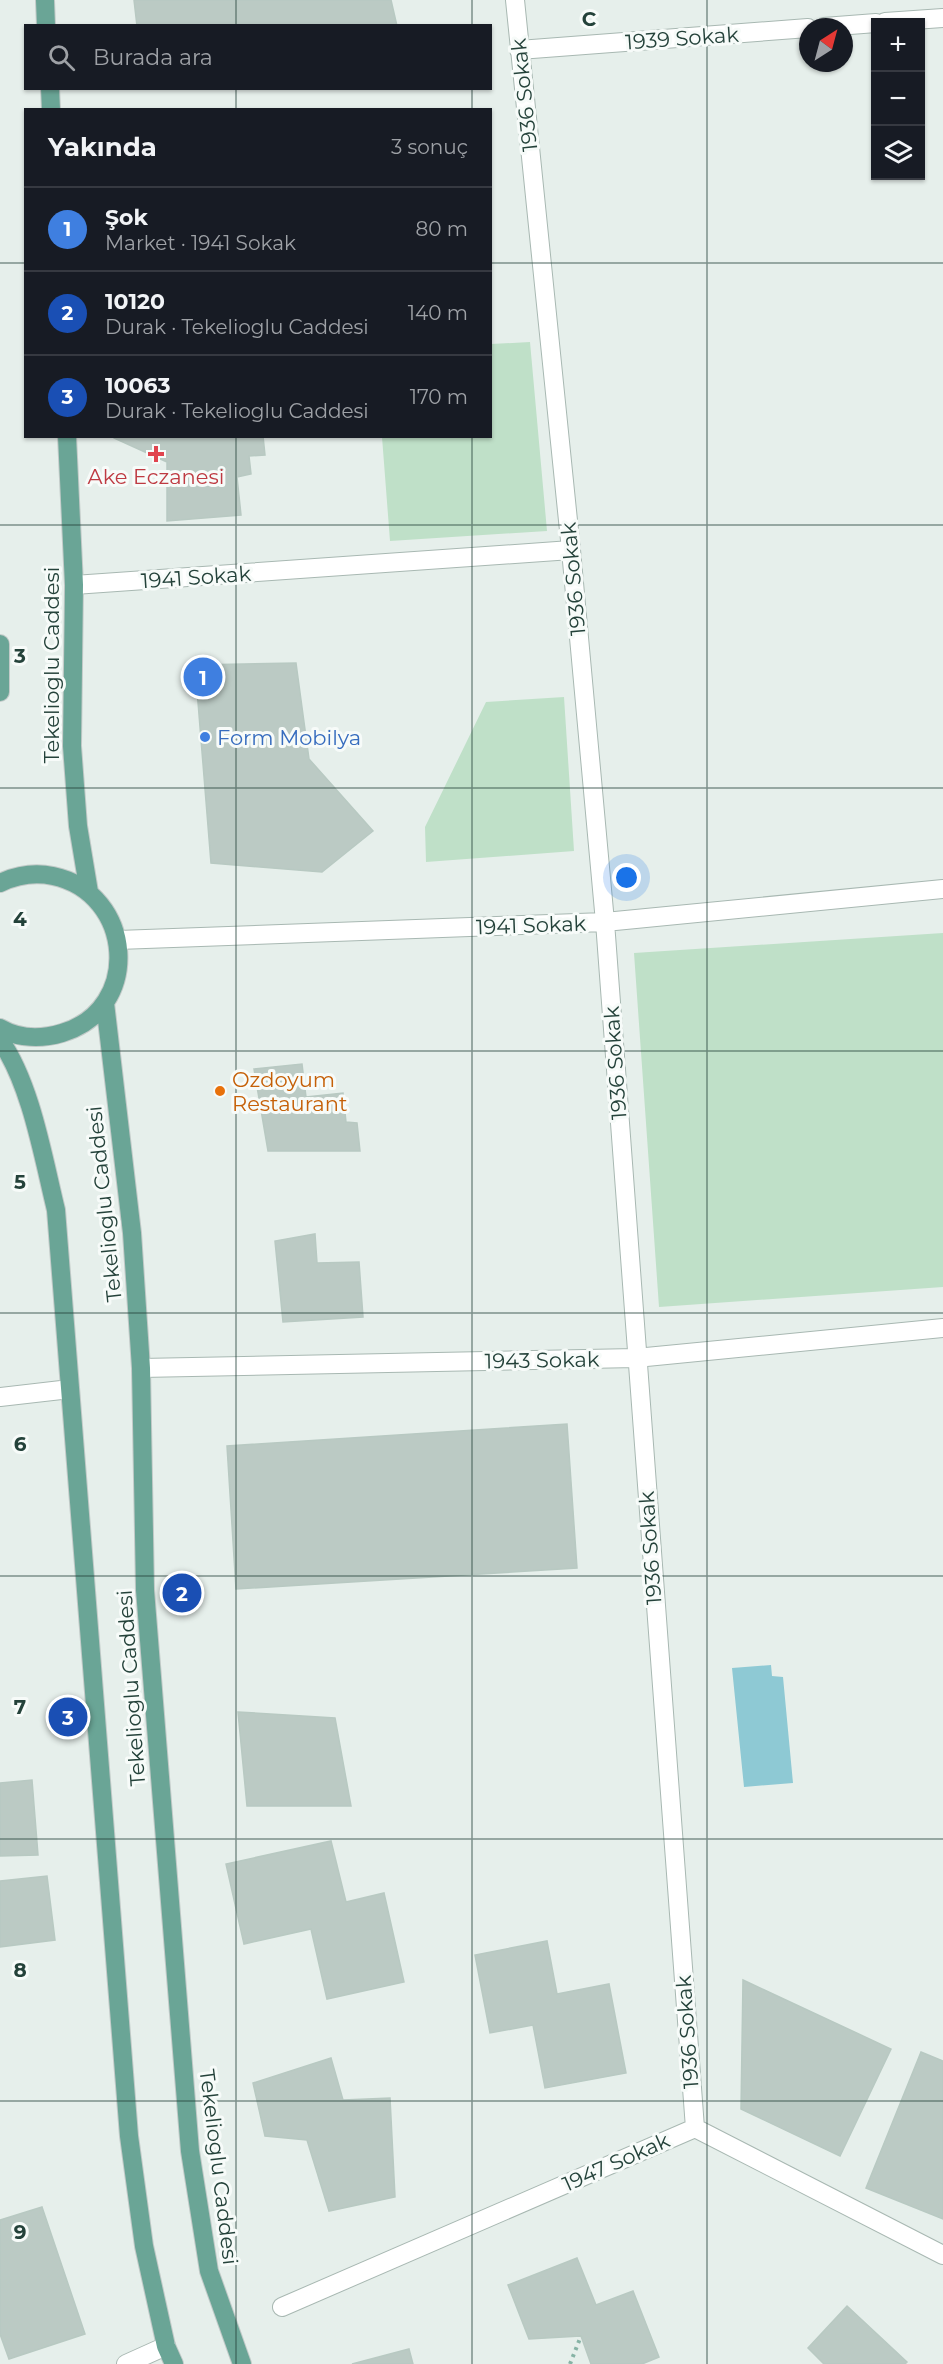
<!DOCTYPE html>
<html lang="tr">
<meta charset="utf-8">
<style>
body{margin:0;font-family:Montserrat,sans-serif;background:#20242c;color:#f1f3f6}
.controls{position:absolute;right:18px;top:18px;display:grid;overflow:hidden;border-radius:0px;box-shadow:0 2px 4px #0004}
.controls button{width:54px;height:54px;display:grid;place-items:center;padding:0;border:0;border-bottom:2px solid #363941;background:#171b24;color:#f1f3f6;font:30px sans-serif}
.compass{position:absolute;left:799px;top:18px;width:54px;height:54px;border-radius:50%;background:#171b24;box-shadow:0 2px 4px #0004;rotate:36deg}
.you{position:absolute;left:627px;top:878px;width:21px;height:21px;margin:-15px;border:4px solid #fff;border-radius:50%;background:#1a73e8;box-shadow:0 0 0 9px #1a73e833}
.badge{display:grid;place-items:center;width:39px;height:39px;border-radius:50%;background:#f4845f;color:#fff;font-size:20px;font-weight:700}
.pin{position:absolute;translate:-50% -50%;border:3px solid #fff;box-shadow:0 2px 6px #0006}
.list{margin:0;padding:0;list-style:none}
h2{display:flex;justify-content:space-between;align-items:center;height:78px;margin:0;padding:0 24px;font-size:26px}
h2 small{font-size:20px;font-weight:400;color:#9ea1a6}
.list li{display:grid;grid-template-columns:39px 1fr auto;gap:18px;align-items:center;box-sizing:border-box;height:84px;padding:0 24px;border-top:2px solid #363941}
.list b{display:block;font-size:22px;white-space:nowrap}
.list p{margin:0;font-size:20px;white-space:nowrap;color:#9ea1a6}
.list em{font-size:20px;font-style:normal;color:#9ea1a6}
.icon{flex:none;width:33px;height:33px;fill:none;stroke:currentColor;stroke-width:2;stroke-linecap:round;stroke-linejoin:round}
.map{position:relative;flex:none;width:943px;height:2364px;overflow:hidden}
.search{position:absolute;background:#171b24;box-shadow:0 2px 4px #0004;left:24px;top:24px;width:468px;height:66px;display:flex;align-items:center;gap:15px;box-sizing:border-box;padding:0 21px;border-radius:0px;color:#9ea1a6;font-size:22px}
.panel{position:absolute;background:#171b24;box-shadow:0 2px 4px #0004;left:24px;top:108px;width:468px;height:330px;border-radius:0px}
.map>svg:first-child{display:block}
</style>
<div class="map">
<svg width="943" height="2364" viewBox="0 0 943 2364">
<rect width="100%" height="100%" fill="#e6efeb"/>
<path fill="#bfe0c8" d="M530,342L547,531L390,541L382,437L490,436L491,344Z
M564,697L574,851L426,862L425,827L486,702Z
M943,933V1287L659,1307L634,953Z"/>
<path fill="#8ec9d4" d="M771,1665L772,1676L783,1677L793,1783L744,1787L732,1668Z"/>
<path fill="#bbcac4" stroke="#b8c9c2" stroke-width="1.5" d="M134,0H391L397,26H137Z
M114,436H263L265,455L249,456L251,474L237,477L241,515L167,521V462L114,438Z
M296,663L309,759L373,831L322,872L211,863L195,665Z
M302,1064L306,1097L343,1093L346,1122L357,1123L360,1151H268L254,1069Z
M315,1234L317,1263L359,1262L363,1317L283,1322L275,1241Z
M567,1424L577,1568L236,1589L227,1446Z
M238,1712L335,1718L351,1806H247Z
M32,1780L38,1855L0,1856V1783Z
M331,1841L346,1902L384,1893L404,1982L327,1999L311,1929L244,1944L226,1864Z
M47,1876L55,1940L0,1947V1881Z
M547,1941L557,1994L609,1984L626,2073L545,2088L533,2025L490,2033L475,1955Z
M743,1980L891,2049L840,2156L741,2109Z
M921,2052L943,2061V2219L866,2188Z
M331,2058L343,2100L390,2098L395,2197L329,2211L307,2140L265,2136L253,2083Z
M42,2207L85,2334L9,2359L0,2334V2220Z
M577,2258L596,2305L633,2291L659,2357L642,2364H591L581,2336L529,2339L508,2285Z
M847,2306L907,2362L905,2364H824L808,2348Z
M409,2349L413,2364H352Z"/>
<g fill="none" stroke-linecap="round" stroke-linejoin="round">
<g stroke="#a8b8b2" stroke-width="20">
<path id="minor" d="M515,0L571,550L605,922L695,2128
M885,22L943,18
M824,27L876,23
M519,50L808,28
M74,585L571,550
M118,940L605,922L943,889
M141,1368L636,1358L943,1328
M0,1397L70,1389
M282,2307L695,2128L943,2255
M126,2364L166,2346"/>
</g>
<g stroke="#c2cac8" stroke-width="20">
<path id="primary" d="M45,0L46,26
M50,88L51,110
M67,436L74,585L72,746L78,826L89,892
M0,644V692
M0,883C17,875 34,872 53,876C134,893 143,1009 62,1033C42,1039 19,1039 0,1028
M105,1003L132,1233L141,1368L145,1590L190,2151L209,2271L242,2364
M0,1040C31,1084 43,1157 56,1210L129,2136L144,2246L166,2346L174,2364"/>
</g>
<path stroke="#86b3a5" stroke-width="4" stroke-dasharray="3 4.5" stroke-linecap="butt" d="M570,2364L581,2336"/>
<use href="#minor" stroke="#fff" stroke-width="18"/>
<use href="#primary" stroke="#6aa596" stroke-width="18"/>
</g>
<path fill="none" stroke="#24423a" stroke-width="1.5" stroke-opacity="0.55" d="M236,0V26M472,0V26M707,0V2364M236,88V110M472,88V110M0,263H26M490,263H943M236,436V2364M472,436V2364M0,525H943M0,788H943M0,1051H943M0,1313H943M0,1576H943M0,1839H943M0,2101H943"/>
<path fill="#e0444e" stroke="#f7fbf9" stroke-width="2" d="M153 445h6v6h6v6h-6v6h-6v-6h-6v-6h6z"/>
<circle fill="#3f7fe0" stroke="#f7fbf9" stroke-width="2" cx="205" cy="737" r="6"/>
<circle fill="#e8710a" stroke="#f7fbf9" stroke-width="2" cx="220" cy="1091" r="6"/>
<g text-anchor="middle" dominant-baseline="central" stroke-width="6" stroke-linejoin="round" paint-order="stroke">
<g font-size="21" fill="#24423a" stroke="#f7fbf9">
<text transform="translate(682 38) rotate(-4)">1939 Sokak</text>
<text transform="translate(524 95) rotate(-96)">1936 Sokak</text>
<text transform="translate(196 577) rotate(-4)">1941 Sokak</text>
<text transform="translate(573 579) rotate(-95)">1936 Sokak</text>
<text transform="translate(51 665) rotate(-90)">Tekelioglu Caddesi</text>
<text transform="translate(531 925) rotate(-2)">1941 Sokak</text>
<text transform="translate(615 1063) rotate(-94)">1936 Sokak</text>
<text transform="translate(104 1204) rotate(-96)">Tekelioglu Caddesi</text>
<text transform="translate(542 1360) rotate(-1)">1943 Sokak</text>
<text transform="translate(650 1548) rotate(-94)">1936 Sokak</text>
<text transform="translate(131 1688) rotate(-94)">Tekelioglu Caddesi</text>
<text transform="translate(687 2032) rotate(-94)">1936 Sokak</text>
<text transform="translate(616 2162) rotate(-24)">1947 Sokak</text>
<text transform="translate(219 2167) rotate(83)">Tekelioglu Caddesi</text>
</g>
<g font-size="21" fill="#be3a42" stroke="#f7fbf9">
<text x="156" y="476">Ake Eczanesi</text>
</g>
<g font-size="21" fill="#366cbe" stroke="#f7fbf9" text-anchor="start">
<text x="217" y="737">Form Mobilya</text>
</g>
<g font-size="21" fill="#c56008" stroke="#f7fbf9" text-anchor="start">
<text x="232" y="1079">Ozdoyum<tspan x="232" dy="24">Restaurant</tspan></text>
</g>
</g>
<g font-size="20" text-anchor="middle" font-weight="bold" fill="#24423a" stroke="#f7fbf9" stroke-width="6" stroke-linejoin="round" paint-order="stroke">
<text x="589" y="26">C</text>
<text x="20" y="663">3</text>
<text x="20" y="926">4</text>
<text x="20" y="1189">5</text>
<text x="20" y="1451">6</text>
<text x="20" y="1714">7</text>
<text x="20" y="1977">8</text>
<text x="20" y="2239">9</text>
</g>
</svg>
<div class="controls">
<button>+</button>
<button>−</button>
<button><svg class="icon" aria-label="layers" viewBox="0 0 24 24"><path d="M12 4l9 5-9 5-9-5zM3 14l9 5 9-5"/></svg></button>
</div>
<svg class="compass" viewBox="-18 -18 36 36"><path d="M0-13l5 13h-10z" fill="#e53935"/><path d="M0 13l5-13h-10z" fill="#9ea1a6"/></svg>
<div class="you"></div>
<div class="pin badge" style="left:203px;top:677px;background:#3f7fe0">1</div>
<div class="pin badge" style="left:182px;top:1593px;background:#1a4fb4">2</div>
<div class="pin badge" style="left:68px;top:1717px;background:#1a4fb4">3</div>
<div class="search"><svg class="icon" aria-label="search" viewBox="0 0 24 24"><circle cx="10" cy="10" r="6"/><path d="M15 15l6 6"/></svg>Burada ara</div>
<section class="panel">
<h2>Yakında<small>3 sonuç</small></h2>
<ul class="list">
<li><span class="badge" style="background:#3f7fe0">1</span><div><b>Şok</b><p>Market · 1941 Sokak</p></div><em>80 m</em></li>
<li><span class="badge" style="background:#1a4fb4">2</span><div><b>10120</b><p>Durak · Tekelioglu Caddesi</p></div><em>140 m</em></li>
<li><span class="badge" style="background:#1a4fb4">3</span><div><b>10063</b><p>Durak · Tekelioglu Caddesi</p></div><em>170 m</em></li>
</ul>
</section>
</div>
